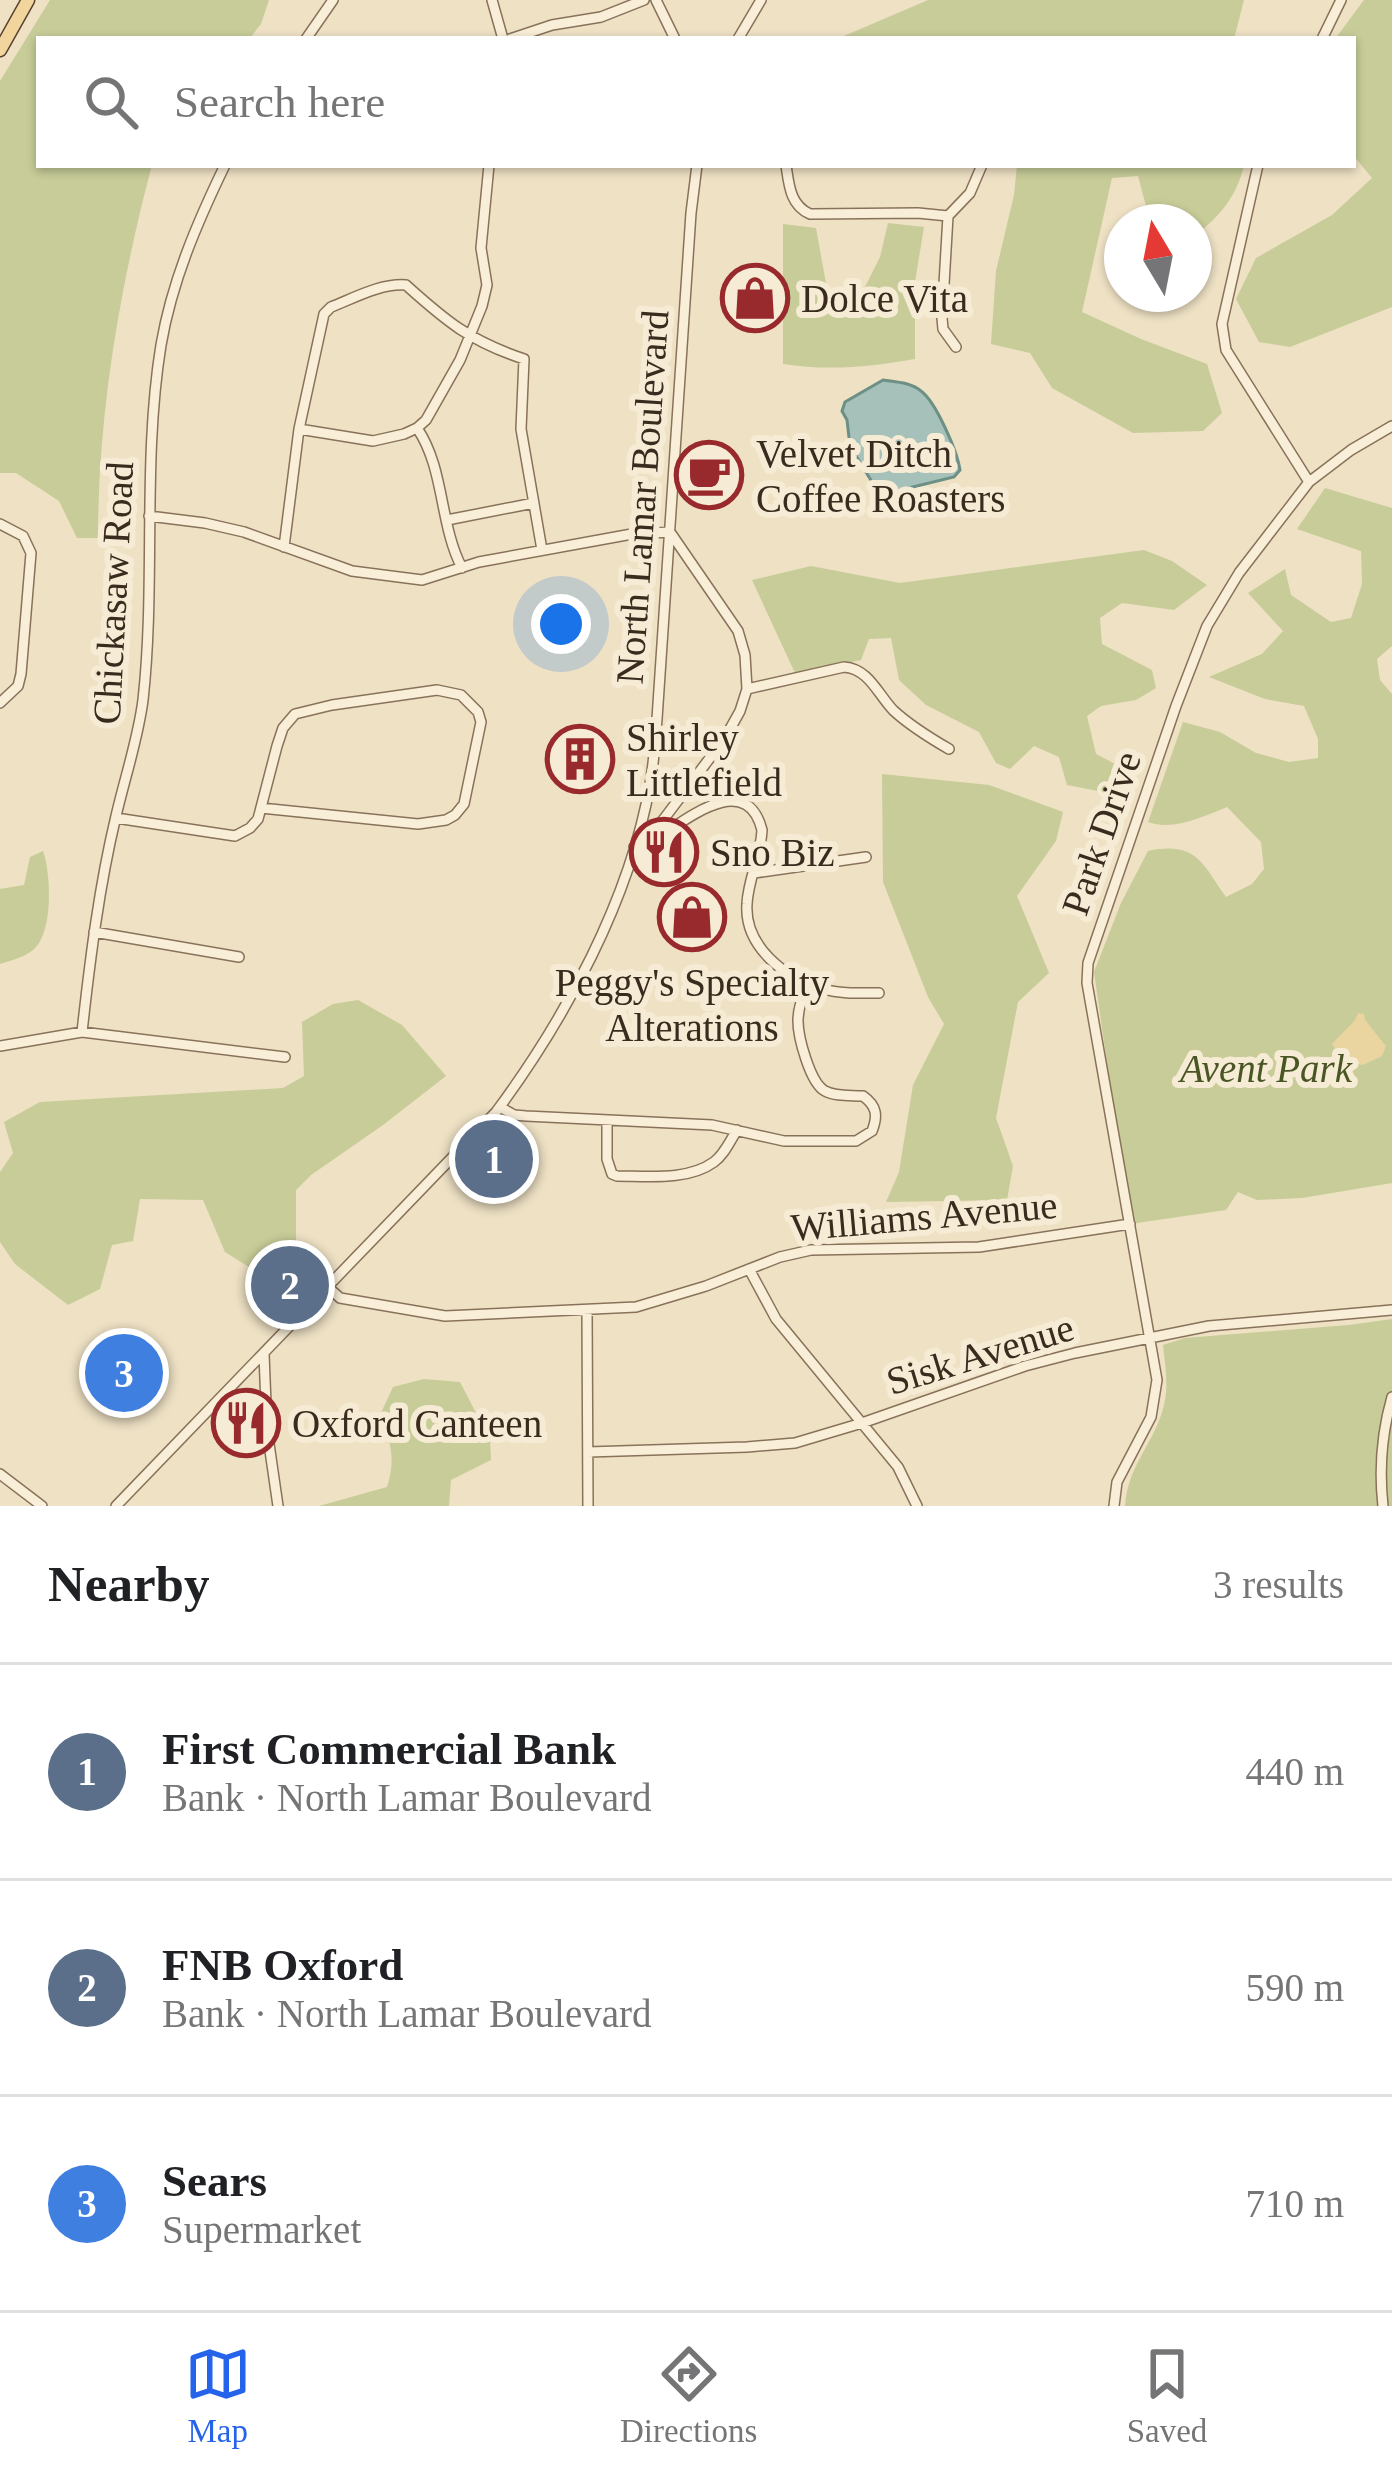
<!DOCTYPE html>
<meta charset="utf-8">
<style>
body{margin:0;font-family:Georgia,serif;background:#f2f2f2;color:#202124}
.compass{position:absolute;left:1104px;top:204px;width:108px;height:108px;border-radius:50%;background:#fff;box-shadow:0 3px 9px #0004;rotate:350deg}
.you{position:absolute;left:561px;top:624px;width:42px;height:42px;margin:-30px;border:9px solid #fff;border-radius:50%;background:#1a73e8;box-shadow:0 0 0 18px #1a73e833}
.badge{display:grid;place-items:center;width:78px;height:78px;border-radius:50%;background:#2563eb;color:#fff;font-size:39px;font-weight:700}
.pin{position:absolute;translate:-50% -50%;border:6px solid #fff;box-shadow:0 3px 12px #0006}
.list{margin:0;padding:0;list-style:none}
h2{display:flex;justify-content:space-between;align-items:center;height:156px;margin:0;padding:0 48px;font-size:51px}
h2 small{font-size:39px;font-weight:400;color:#757577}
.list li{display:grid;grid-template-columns:78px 1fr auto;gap:36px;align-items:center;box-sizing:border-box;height:216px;padding:0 48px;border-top:3px solid #e0e0e0}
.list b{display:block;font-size:45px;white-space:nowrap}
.list p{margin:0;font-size:39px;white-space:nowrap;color:#757577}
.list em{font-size:39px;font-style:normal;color:#757577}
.icon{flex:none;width:66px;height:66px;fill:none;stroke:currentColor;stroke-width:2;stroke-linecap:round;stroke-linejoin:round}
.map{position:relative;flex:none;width:1392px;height:1506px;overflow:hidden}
.search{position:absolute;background:#fff;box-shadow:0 3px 9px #0004;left:36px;right:36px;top:36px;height:132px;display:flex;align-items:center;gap:30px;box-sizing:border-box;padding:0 42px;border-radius:0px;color:#757577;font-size:45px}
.sheet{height:804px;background:#fff}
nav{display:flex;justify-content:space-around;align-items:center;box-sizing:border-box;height:168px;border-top:3px solid #e0e0e0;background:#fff;font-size:33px;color:#757577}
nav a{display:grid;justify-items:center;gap:6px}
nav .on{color:#2563eb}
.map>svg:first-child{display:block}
</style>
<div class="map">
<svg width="1392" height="1506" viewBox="0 0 1392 1506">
<rect width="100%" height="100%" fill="#eee1c4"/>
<path fill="#c7cc98" d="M50,0H269L261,24L249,39H39V165H152C120,286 98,412 98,538H77L59,501L16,473H0V81Z
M928,0H1244L1234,39H837Z
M1364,0H1392V307L1290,347L1259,342L1236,299L1256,258L1332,215L1372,178L1353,155V39H1335Z
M1017,165H1244C1237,196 1220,217 1194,236V222H1132L1149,217L1138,176L1112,178L1082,312L1141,339L1207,364L1222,413L1203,431L1133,433L1052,388L1030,353L991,344L996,271L1014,195Z
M888,223L924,227L915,282V359C870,367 827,371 783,364V224L816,228L827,289L861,295L880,257Z
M1325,488L1392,508V646L1377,659L1380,680L1392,694V1183L1302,1198L1257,1200L1238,1192L1226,1210L1130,1224L1094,972L1121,903L1148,851C1196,841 1202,863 1226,897L1252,884L1264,869L1261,842L1227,807C1203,817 1173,831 1148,822L1183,722L1220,732L1256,753L1289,762L1318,758V739L1304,706L1265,699L1209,677L1262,654L1283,631L1248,593L1285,569L1291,595L1331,622L1351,618L1362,584L1361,551L1297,529Z
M1144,550L1172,561L1207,585L1174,610L1122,603L1100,618L1102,644L1152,670L1156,688L1136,700L1101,706L1087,716L1096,754L1136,775L1129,797L1067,785L1059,757L1034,746L1010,769L996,763L979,732L926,705L899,680L891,638L869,639L861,660L795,673L752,580L811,566L900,583Z
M882,774L989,785L1063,812L1056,841L1017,896L1049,973L1018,1002L996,1118L1013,1166L1007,1200L886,1202L899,1172L913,1085L944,1024L928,997L883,882Z
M43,851C51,874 53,928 36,947C27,957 12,960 0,964V889L24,885L30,857Z
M358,1000L402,1025L446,1076L383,1125L311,1175L296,1190V1250L265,1277L225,1252L203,1200L140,1199L133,1241L112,1245L100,1289L68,1305L15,1264L0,1242V1172L13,1153L4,1122L40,1102L283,1088L304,1076L302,1022L333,1004Z
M1392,1319V1506H1125C1128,1464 1155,1443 1164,1405C1169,1385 1165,1365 1163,1345L1185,1338L1349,1325Z
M424,1379L460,1382L490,1440L491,1460L451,1480L449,1506H319L387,1487C396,1459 391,1442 380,1415L393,1387Z"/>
<path fill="#ead5a1" d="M1358,1013L1364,1014L1365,1020L1386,1046L1382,1056L1363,1065L1345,1062L1332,1044L1355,1020Z"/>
<path fill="#a6c1b9" stroke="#6d9086" stroke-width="3" d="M883,380C895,382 910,382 921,391C936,402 957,451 960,470L954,477L880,495L850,446L847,420L842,411L845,402Z"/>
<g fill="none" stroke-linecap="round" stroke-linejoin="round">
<g stroke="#89725a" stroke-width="12">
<path id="minor" d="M492,0L503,39
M656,0L675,39
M306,39L333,0
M510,39L552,25L601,17L644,0
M738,39L761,0
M1322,39L1341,0
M786,165C789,185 790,205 810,214L918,213L948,216
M1258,165L1222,324L1226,350L1309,482
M948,216L942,318L943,329L956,347
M948,216L970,193L982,165
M417,428C445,469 439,524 462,568
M299,429L373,441L404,434L417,428L426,420L460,360L482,306L487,285L481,248L489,165
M149,516L205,523L244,532L352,571L422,580L479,562L632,534L670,532L738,631L745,655L747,689L740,711L725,738L657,828L634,847
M447,520L534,503
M0,524L23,536L31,553L21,674L18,686L0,703
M284,547L299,429L324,314L331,307C354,298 381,283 406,285C447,322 470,341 524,359L521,429L542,550
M747,689L844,667C869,669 877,693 893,710C909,725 930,738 949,749
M116,818L235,836L250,828L258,819L277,746L283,728L295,714L332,705L437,690L461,695L478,712L481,722L464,804L455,815L446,820L418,824L261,808
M657,828L668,831C696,812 748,775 762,830C761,856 748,879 747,904C744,946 785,979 823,989C841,994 860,993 879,993
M754,873L866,857
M94,932L239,957
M82,1032C90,960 99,887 116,816C125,777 138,739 143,700C156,582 142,462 161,345C172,281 197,223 225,165
M0,1046L82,1032L285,1057
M500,1107L514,1115L526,1116L712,1125L784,1141H856L872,1131C878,1116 877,1106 863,1096C851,1095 836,1097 825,1091C810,1083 798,1037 798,1021C798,1007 803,996 808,984
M607,1122V1159L612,1174L617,1176C647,1176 688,1181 714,1162C724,1155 730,1141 737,1130
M749,1269L776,1319L898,1467L917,1506
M329,1288L340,1298L445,1316L636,1307L706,1286L780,1257L811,1250L979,1247L1130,1224
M587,1312L588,1506
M264,1354L267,1430L278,1506
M588,1452L747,1447L795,1443L862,1423L1025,1366L1075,1353L1209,1326L1392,1310
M0,1474L42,1506
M116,1506L496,1112C565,1019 630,900 650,784C654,763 655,741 657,719L691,213L697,165
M1114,1506L1117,1482L1151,1417L1157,1380L1087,983L1088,963L1176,706L1207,626L1239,573L1309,482L1351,450L1392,426
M1383,1506C1379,1470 1382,1432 1392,1397"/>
</g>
<g stroke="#57412f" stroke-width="15">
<path id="major" d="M0,50L28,0"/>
</g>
<use href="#minor" stroke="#f9eed8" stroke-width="9"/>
<use href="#major" stroke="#f1d59c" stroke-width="12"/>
</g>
<defs>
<g id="shop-ring" transform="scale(3.45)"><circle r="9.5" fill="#f6ebd4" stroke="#982a2d" stroke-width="1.5"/><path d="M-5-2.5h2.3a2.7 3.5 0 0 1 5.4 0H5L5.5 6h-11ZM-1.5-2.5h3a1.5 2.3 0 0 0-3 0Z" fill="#982a2d"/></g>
<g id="cafe-ring" transform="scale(3.45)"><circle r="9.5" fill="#f6ebd4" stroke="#982a2d" stroke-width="1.5"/><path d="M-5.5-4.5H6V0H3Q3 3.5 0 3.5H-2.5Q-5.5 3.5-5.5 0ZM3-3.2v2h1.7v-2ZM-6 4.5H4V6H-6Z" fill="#982a2d"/></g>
<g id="building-ring" transform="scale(3.45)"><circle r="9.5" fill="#f6ebd4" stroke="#982a2d" stroke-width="1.5"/><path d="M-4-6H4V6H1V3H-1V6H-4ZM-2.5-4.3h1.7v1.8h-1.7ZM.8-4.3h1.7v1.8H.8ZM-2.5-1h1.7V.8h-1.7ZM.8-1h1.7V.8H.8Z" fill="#982a2d"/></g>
<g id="restaurant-ring" transform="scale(3.45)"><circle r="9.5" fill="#f6ebd4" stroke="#982a2d" stroke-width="1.5"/><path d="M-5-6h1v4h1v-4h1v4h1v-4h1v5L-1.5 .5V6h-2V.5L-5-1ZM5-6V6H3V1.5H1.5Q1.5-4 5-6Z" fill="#982a2d"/></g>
</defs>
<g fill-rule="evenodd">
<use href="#shop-ring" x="755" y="298"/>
<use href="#cafe-ring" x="709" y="475"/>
<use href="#building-ring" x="580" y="759"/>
<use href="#restaurant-ring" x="664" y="852"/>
<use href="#shop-ring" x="692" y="917"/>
<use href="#restaurant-ring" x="246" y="1423"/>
</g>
<g text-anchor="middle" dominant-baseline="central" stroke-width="12" stroke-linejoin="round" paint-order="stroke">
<g font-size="39" fill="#392b1e" stroke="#f6ebd4" text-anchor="start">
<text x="801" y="298">Dolce Vita</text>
<text x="756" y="453">Velvet Ditch<tspan x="756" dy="45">Coffee Roasters</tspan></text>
<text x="626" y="737">Shirley<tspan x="626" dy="45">Littlefield</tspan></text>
<text x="710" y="852">Sno Biz</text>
<text x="692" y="982" text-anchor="middle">Peggy's Specialty<tspan x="692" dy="45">Alterations</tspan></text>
<text x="292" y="1423">Oxford Canteen</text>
</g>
<g font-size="39" fill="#392b1e" stroke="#f6ebd4">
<text transform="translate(642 497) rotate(-86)">North Lamar Boulevard</text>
<text transform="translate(113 593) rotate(-87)">Chickasaw Road</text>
<text transform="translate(1101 833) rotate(-71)">Park Drive</text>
<text transform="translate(924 1216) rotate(-5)">Williams Avenue</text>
<text transform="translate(980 1354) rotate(-17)">Sisk Avenue</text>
</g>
<g font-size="39" font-style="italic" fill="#4a5525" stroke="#f6ebd4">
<text x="1266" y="1068">Avent Park</text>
</g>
</g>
</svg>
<svg class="compass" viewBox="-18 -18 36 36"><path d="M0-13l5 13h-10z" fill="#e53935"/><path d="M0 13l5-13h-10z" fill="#757577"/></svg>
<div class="you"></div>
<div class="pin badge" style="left:494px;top:1159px;background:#5c6f8a">1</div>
<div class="pin badge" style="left:290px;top:1285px;background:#5c6f8a">2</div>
<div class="pin badge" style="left:124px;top:1373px;background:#3f7fe0">3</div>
<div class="search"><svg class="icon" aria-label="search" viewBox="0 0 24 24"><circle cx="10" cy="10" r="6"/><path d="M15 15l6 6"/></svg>Search here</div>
</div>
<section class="sheet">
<h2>Nearby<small>3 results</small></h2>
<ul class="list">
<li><span class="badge" style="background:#5c6f8a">1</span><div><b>First Commercial Bank</b><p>Bank · North Lamar Boulevard</p></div><em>440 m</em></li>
<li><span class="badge" style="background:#5c6f8a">2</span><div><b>FNB Oxford</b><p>Bank · North Lamar Boulevard</p></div><em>590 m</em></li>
<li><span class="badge" style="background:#3f7fe0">3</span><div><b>Sears</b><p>Supermarket</p></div><em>710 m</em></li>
</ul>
</section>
<nav>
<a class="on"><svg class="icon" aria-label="map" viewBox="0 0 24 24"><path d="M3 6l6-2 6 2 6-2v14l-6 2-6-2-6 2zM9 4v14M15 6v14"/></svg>Map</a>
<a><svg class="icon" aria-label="directions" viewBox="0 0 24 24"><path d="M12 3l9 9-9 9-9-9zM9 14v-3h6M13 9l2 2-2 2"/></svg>Directions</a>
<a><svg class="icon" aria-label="saved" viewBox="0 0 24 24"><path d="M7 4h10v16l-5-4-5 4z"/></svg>Saved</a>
</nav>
